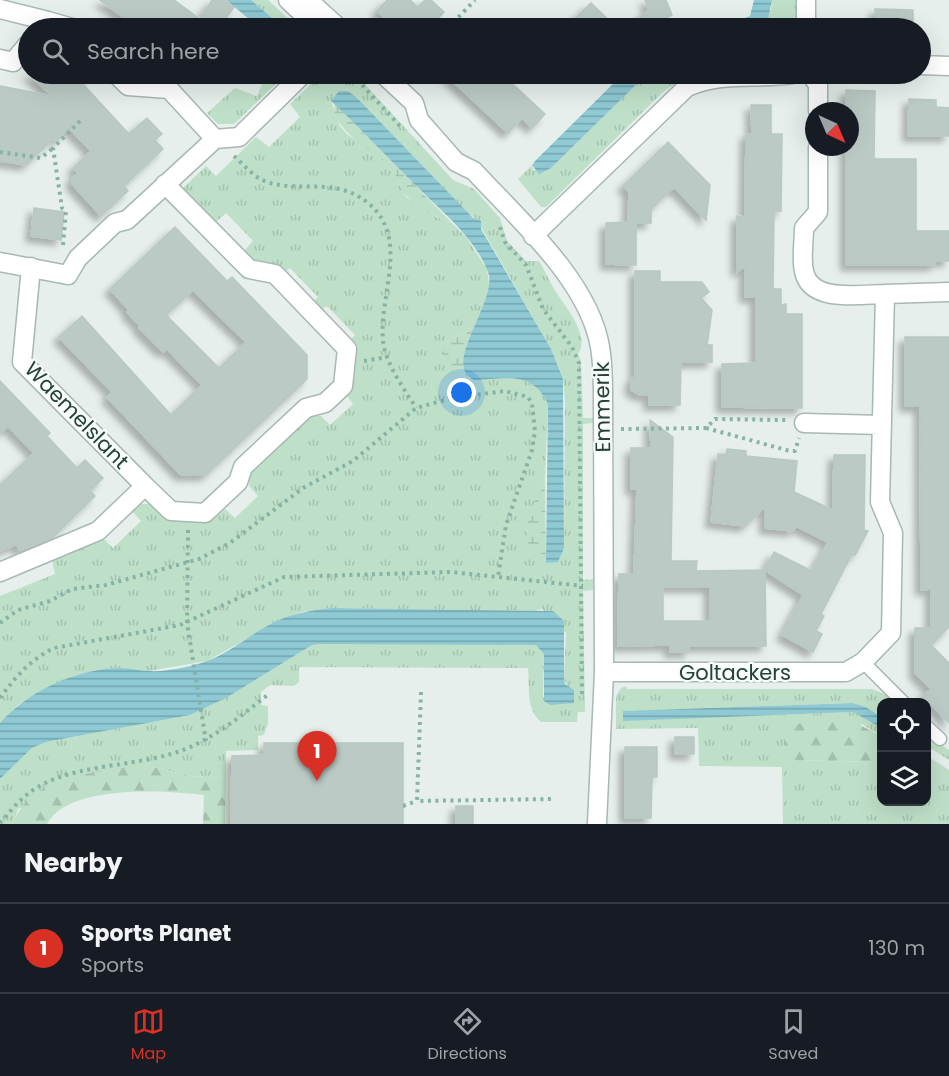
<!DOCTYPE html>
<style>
body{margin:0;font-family:Poppins,sans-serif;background:#242831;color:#f1f3f6}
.controls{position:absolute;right:18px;bottom:18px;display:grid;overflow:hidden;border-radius:12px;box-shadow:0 6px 24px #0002}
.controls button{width:54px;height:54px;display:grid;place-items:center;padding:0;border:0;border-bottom:2px solid #363941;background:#171b24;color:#f1f3f6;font:30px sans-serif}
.compass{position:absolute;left:805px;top:102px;width:54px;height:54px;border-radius:50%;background:#171b24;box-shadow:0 6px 24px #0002;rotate:136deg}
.you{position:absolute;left:462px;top:393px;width:21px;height:21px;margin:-15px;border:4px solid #fff;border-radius:50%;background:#1a73e8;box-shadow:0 0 0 9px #1a73e833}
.badge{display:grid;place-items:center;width:39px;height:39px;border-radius:50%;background:#d93025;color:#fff;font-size:20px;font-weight:700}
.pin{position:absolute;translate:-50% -50px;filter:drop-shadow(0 2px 3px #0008)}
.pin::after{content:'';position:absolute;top:32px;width:21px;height:18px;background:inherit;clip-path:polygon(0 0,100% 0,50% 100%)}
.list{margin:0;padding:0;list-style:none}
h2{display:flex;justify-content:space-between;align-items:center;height:78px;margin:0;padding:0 24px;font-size:26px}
h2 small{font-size:20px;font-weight:400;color:#9ea1a6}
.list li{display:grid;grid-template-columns:39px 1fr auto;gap:18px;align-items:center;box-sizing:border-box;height:90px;padding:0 24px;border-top:2px solid #363941}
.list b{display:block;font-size:22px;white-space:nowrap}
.list p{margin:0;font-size:20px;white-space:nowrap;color:#9ea1a6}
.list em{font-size:20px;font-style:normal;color:#9ea1a6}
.icon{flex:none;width:33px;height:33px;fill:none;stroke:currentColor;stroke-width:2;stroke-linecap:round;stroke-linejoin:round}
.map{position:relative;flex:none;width:949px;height:824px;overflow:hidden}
.search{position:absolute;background:#171b24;box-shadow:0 6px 24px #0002;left:18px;right:18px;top:18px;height:66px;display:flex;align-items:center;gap:15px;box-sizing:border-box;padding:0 21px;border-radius:33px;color:#9ea1a6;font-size:22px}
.sheet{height:168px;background:#171b24}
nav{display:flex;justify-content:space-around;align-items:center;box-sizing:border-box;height:84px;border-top:2px solid #363941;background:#171b24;font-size:16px;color:#9ea1a6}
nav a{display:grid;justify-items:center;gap:3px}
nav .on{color:#d93025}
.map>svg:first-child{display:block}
</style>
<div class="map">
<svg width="949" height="824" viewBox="0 0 949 824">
<defs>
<pattern id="grass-tufts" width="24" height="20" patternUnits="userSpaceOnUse" patternTransform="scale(1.5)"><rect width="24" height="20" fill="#bfe0c8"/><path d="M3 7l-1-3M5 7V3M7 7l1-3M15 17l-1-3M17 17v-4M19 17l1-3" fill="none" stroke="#a4c1ad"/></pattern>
<pattern id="forest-firs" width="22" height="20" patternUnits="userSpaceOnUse" patternTransform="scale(1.5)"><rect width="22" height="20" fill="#bfe0c8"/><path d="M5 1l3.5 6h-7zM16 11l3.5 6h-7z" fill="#a4c1ad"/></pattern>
<pattern id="wetland-marsh" width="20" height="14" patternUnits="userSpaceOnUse" patternTransform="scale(1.5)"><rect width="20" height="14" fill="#bfe0c8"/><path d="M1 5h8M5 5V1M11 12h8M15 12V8" fill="none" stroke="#a4c1ad"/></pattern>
<pattern id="water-rules" width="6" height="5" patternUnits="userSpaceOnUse" patternTransform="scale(1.5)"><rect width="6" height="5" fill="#8ec9d4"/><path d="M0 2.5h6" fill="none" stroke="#74a5ad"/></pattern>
<filter id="shadow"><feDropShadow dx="-5.5" dy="5.5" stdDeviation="3" flood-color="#0004"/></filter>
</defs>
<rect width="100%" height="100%" fill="#e6efeb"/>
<path fill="url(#grass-tufts)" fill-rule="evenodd" d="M251,0H268L298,28H284Z
M772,0H796V28H760L771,9Z
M266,74H286L234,124H218L207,113L235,88L257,96Z
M322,74H363L362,81L453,180L474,189L500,218L507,241L526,261H539C546,272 551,285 558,295C568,310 590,336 578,354L581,361L583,418H593V423L583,424V580L593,579V590L583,591L585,712H578L577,722H541C525,708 530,687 528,668L299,667V682L294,686L270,685L261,692V705L268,706V723L264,735L258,736V750L226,751V778L189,776L146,765L18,809L13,824H0V779L32,748L46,742L190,715L226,698L312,645L320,644L528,643L536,645L544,654L543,698L568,688L564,678L566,633L542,609L534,611L332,608L303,612L278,621L207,661L149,671L120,668L96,670L73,676L18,705L0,723V596L55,574L52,560L103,538L113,548L141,521L132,511L135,504H156L170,520L210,522L225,509L235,518L258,496L249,486V473L309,415L321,416L330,425L353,404L345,393L354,384L355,346L350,340L355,335L327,306L321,310L313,302L318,297L290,268L285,272L252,266L243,252L253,241L226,213L215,223L183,194L184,187L206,166L216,176L256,137L269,147L300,117L290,104ZM331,101L477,220L551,349L563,379L565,399L564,548L550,563H546L526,532L545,478L548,404C532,370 506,379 474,380L469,378L447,341L473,329L490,291L487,269L466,237L452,223L436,217L406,197L395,170L378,154L347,134L340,126Z
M647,74H689L663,92L546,207H541L518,179L532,165L533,170L551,168Z
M626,686L627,689H872L887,695L894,702H882L881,717L866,707L853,703L623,711V720L853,712L881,728V736L862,724L783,760L881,762L882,802H926L927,756L949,770V824H783L782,767L699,766L698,728L616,729V696L621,688Z
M926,735L949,750V760L927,746Z"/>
<path fill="url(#forest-firs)" d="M854,722L881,736V762L783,760L785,724Z
M146,765L189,776L226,778L225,824H203L204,795C166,790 67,784 47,824H13C30,774 101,772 146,765Z"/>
<path fill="url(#wetland-marsh)" d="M335,104L452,223C427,214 398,199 395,170C379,155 327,127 335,104Z
M473,329C465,346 460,360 469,378C454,373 446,368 442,353L447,341Z
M545,478L546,563C510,544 533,506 545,478Z"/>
<path fill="url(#water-rules)" d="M226,0H251L284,28H260Z
M754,0H772L768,19L763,27L719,28L750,16Z
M623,74H647L551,168L539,174L532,165L536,160Z
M339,91H348L356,97L473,218L481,221V229L551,349L563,379L564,548L558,562L546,563L548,404C532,370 506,379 474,380C440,364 499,301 488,272C475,237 438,208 412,182C385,155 359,127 331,101Z
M332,608L553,611L564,621V678L565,684L574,690V703L550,705L544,701V654L536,645L320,644L312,645L226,698L190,715L46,742L32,748L0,779V723C28,691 80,667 122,668C131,668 140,671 149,671C166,672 191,667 207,661C233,651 254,631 279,620C296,613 313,610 332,608Z
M853,703L866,707L881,717V728L853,712L623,721V711Z"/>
<path fill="#bbcac4" stroke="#b8c9c2" stroke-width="1.5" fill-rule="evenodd" filter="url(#shadow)" d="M100,0H174L200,19L212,0H224L234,7L219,28H117L124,18Z
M387,0H410L418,7L425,0H431L444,12L429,28H396L377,11Z
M645,0H666L672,15L643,28H629L649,9Z
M591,3L617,28H565Z
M875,9L913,10V27L875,28Z
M29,74H92L82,83L129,134L147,118L162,134L155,140L163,149L124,186L128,191L101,216L72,184V178L78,173L73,168L91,151L69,128L57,140L54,138L26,165L0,161V86L52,96Z
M445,74H502L545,114L532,128L522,118L508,133Z
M846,90L875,91L874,159H916V231H949V261H935V265H846V147H850V111H846Z
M909,99L936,100V107L949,108V136H908Z
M751,105H771V134H782L781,211H774L773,289H781V305L786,304V314H802V408L722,407V364L756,363V297H745V266L737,272V216L745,217L746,134H752Z
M668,142L710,185L706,220L676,189H672L651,209V223H636V265L606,264V223L628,222L629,192L623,186Z
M34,208L64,212L61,240L31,236Z
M175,227L227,281L232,277L307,355V379L206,475H181L107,397L112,392L59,337L82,316L171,415L202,385L167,349L163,352L139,328L140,326L127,312L129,310L110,289ZM193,290L246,342L219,368L166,315Z
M635,271H660V282H702L709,292L701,298L712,310L707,345H712V362H681L680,405H649V395H640L631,390V379L635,377Z
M905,337H949V627L931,645L949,663V723L923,696L931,689L915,673V628H931V589L921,590L920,406H905Z
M0,381L50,433L47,436L77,468L85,460L103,478L90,491L95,496L52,538L19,550L17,544L0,551V485L34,453L8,426L0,433Z
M650,420L673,437L671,561H697L696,571L765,570L766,646H689V652H670V645L618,646L619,574H634L637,489H631V448H651ZM663,587H710V621H663Z
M727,449L746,451V456L797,461L794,492L833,510L834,455H865L864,530L868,531L855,555L852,554L821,614L824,616L816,631L822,634L813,652L782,635L803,595L765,570L774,552L812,571L828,542L796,526L793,531L765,528V507L745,526L711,522L718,454L726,455Z
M675,737H694V754H675Z
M264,743H403V824H231L232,756L264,755Z
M625,747H657V777H652L651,818H625Z
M456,806H473V824H456Z"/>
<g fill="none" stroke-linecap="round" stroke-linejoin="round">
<g stroke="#a8b8b2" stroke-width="15">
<path id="service" d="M863,662L903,702
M926,726L940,739"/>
</g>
<g stroke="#a8b8b2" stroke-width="21">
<path id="minor" d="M288,0L318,28
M308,0L339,28
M806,0V28
M0,9L48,21
M42,28L48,21L72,28
M0,59L13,62L28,44
M920,65L949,66
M116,74L128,86L169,89L215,139
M383,74L414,103L419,120L456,162L474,171C518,219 589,281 600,347C603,364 603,381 603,398L604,672L597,824
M811,74L818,85V111
M533,236L687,87C725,71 755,80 793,74
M0,262L68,275L78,258L115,223L127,220L215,139L239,137L303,74
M31,267L22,362L145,486
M885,294L949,292
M804,423L882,425
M0,572L98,531L145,486L171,511L205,513L238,482L243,467L306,408L325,403L343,386L347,349L275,274L249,269L165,184
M604,672H846L863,662L891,633L893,533L880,502L885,294C862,294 810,304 804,271C801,258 804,242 804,228L818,212V147"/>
</g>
<path stroke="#86b3a5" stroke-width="4" stroke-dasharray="3 4.5" stroke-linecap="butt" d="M448,28L475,0
M352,74L400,126
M0,152L41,158L52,149
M234,156C242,163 252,175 262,180C296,195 334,175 368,203C413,239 375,302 384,347C389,369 405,390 416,408
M500,227L505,242L526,265L543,309L572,347L579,363L582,694
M63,245L66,211L62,208L53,148L82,119
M364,361L387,357
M706,428L790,451H795L799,438
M621,429L706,428L715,419L786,420
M188,530L187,623L206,741
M0,623L18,610L50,601L72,589L106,585L199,559L230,543L303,488L353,461L416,408L452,398L505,391L528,397L532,404L535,431L532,450L506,525L498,577
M421,692L417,801L552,799
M0,698C16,676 30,660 54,648L180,625L284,577L451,572L583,586
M403,806L417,801
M0,823C9,813 18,801 29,793C65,765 128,767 171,754C209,743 238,718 269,694"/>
<use href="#service" stroke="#fff" stroke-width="12"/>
<use href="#minor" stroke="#fff" stroke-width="18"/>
</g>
<g text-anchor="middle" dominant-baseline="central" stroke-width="4.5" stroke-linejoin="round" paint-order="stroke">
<g font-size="21" fill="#24423a" stroke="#f7fbf9">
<text transform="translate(602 407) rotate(-91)">Emmerik</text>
<text transform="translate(77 415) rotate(46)">Waemelslant</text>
<text x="735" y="672">Goltackers</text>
</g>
</g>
</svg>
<div class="controls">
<button><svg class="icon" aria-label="locate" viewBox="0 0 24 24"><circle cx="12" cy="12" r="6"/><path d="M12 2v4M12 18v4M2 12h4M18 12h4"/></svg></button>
<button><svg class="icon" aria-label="layers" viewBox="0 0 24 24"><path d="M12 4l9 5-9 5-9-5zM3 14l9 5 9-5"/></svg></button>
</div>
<svg class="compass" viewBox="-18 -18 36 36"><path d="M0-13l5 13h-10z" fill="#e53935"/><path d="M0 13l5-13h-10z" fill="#9ea1a6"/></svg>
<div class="you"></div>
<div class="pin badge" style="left:317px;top:781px">1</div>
<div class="search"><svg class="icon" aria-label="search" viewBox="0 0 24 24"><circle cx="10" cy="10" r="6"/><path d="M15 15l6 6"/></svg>Search here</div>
</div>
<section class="sheet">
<h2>Nearby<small></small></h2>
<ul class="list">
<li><span class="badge">1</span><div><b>Sports Planet</b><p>Sports</p></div><em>130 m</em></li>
</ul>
</section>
<nav>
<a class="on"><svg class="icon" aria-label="map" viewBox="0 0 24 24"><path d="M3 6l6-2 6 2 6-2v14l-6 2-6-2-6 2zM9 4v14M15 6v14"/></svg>Map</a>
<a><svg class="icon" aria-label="directions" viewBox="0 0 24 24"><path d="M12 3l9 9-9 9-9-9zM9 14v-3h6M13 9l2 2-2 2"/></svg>Directions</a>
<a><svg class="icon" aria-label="saved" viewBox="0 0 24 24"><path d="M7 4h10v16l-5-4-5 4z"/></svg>Saved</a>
</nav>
